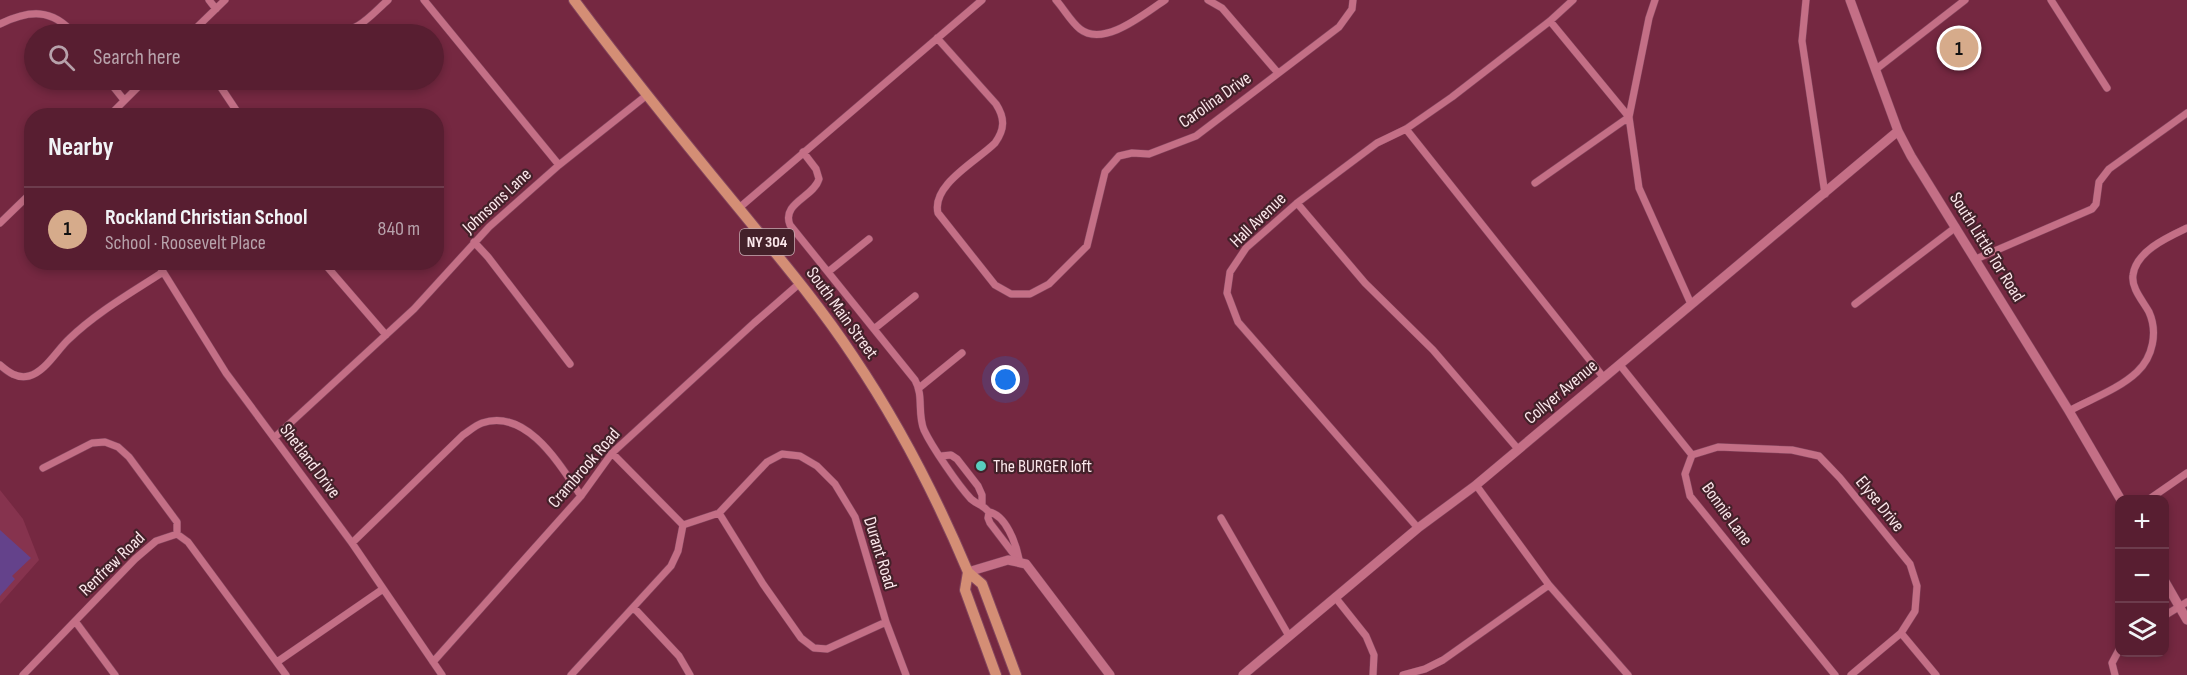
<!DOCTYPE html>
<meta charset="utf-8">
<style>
body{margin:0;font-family:"Sofia Sans Condensed",sans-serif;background:#5e2739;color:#f1f3f6}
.controls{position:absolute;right:18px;bottom:18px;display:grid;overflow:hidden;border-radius:12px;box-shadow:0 3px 9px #0003}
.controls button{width:54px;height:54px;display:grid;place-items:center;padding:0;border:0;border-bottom:2px solid #6d3c4d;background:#581e31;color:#f1f3f6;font:30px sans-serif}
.you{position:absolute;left:1006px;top:380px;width:21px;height:21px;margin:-15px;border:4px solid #fff;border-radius:50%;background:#1a73e8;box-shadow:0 0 0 9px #1a73e833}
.badge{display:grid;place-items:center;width:39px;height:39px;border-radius:50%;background:#d6ab8b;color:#111;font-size:20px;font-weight:700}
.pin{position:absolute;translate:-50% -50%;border:3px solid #fff;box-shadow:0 2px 6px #0006}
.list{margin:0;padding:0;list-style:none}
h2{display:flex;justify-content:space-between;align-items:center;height:78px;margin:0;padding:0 24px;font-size:26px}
h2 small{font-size:20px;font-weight:400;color:#b7a2ab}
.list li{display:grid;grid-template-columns:39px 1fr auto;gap:18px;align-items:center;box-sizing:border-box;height:84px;padding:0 24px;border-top:2px solid #6d3c4d}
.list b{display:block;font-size:22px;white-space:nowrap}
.list p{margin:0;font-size:20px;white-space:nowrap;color:#b7a2ab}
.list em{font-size:20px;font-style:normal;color:#b7a2ab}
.icon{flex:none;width:33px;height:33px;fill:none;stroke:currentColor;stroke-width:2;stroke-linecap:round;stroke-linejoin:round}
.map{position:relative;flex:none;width:2187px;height:675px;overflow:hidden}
.search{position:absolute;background:#581e31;box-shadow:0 3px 9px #0003;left:24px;top:24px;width:420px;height:66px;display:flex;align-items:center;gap:15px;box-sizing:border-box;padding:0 21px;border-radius:33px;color:#b7a2ab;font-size:22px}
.panel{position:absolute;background:#581e31;box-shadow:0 3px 9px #0003;left:24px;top:108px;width:420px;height:162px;border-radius:24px}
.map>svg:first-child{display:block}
</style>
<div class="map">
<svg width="2187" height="675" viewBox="0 0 2187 675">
<rect width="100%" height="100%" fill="#752841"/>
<path fill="#86334e" d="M0,490L23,519L39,560L0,604Z"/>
<path fill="#64428b" d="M0,530L31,558L12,576L15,579L0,596Z"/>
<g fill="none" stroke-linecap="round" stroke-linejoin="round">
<g stroke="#84465e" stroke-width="8">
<path id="minor" d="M209,0L216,9
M424,0L559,165
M1056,0C1064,9 1071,22 1080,29C1104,48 1145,13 1165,0
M1208,0L1222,8L1278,73
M1655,0L1649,18L1629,117L1639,188L1691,304
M1806,0L1802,41L1825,194
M2051,0L2107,88
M0,24C29,10 52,8 74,34
M334,31C357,34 372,14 388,0
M190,34L225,0
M937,38L996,104C1005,118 1005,129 995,143C977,161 931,185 938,213L995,285L1011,294H1030L1049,284L1087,246L1105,172L1119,156L1132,153L1149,154L1196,136L1339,27L1352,9L1353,0
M1875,70L1965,0
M108,80L124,100
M216,80L240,116
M109,116L145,80
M1406,129L1604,378
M803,152L816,169L819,179C814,197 781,203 790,225L915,380C924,396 917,413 924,430C932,447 958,485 971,499C978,505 982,504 989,512L988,518L990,523L1019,561
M1535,183L1629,117L1550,21
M1297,203L1365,283L1433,350L1518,449
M739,208L982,0
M0,223L32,192
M474,242L488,257L570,364
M1976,259L2092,209L2096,204L2099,182L2109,169L2187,113
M157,262L226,373L352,543L442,675
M323,262L386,335
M828,272L869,239
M1855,304L1956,227
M874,329L915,296
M0,365C8,372 17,379 29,376C45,372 57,350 69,339C97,312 131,293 163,272
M1620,365L1692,455
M919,388L962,353
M2069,411C2091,399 2119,389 2137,372C2153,357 2158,332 2149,312C2143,301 2131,288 2133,275C2136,251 2168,237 2187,228
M274,438L414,309L489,227L559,165L647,95
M612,453L683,525
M1692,455L1718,447L1792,450L1819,456L1840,478L1910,564L1917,586L1915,611L1901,633L1851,675
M1692,455L1685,474L1690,496L1835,675
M941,456L951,455L957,459L978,486L982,495V504
M43,468L92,443L105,442L118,447L129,457L177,522V534
M1476,485L1549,585L1628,675
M2148,500L2187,473
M989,512C1006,515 1016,544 1019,559
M719,513L763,584L801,638L814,648L827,649L886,622
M1221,518L1289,636
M683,525L719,513L767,462L782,454L800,456L817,466L835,484L855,517L886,622L906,675
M1418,528L1238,322L1227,293L1230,272L1246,248L1297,203L1377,143L1406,129L1452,97L1550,21L1573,0
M177,534L188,542L286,675
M352,543L463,435C469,431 476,425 482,423C527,408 560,465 581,496
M1335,597L1366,636L1374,655L1373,675
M634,608L679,656L690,675
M2164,616L2187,602
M75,621L115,675
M1901,633L1936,675
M277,662L383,589
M433,662L581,496L612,453L754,323L800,283
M23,675L135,559L156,541L177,534
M571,675L671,566L678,551L683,525
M1403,675L1425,669L1443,660L1549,585
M2115,675L2112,663L2120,648"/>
</g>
<g stroke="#84465e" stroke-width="10">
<path id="tertiary" d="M1850,0L1898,131L1911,156L2069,411L2121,500
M968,572L1008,560L1026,564L1110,675
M2164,580L2187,620
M1243,675L1418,528L1476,485L1898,131"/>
</g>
<g stroke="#84465e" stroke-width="12">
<path id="primary" d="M574,0C626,70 681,138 737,206C777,255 818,303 853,356C899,424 936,496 968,572
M968,572L982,584L1016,675
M968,572L965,590L996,675"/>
</g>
<use href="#minor" stroke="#c46f86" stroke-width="7"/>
<use href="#tertiary" stroke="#c46f86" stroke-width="9"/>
<use href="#primary" stroke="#d48e75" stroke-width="10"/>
</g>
<circle fill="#59cebf" stroke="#44212a" stroke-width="2" cx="981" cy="466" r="6"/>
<g text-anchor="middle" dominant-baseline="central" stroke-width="4.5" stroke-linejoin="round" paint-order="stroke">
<rect fill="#44212a" stroke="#c4acb1" stroke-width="1.5" x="740" y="229" width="54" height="26" rx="4.5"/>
<g font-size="16" font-weight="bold" fill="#fbe7eb">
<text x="767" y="242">NY 304</text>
</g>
<g font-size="18" fill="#fbe7eb" stroke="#44212a">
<text transform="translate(1215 100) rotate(-35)">Carolina Drive</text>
<text transform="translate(497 201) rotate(-43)">Johnsons Lane</text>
<text transform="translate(1258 220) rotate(-44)">Hall Avenue</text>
<text transform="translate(1987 247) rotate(58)">South Little Tor Road</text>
<text transform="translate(842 313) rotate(54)">South Main Street</text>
<text transform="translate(1561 392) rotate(-40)">Collyer Avenue</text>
<text transform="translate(310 461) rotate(53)">Shetland Drive</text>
<text transform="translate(584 468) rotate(-49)">Crambrook Road</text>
<text transform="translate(1880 504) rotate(51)">Elyse Drive</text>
<text transform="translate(1727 514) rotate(54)">Bonnie Lane</text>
<text transform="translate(880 553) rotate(73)">Durant Road</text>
<text transform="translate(112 564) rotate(-44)">Renfrew Road</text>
</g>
<g font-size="18" fill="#fbe7eb" stroke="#44212a" text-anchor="start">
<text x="993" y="466">The BURGER loft</text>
</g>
</g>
</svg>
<div class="controls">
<button>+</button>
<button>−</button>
<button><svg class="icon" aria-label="layers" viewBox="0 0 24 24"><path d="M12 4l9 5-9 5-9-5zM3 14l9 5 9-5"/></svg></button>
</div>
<div class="you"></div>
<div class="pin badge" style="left:1959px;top:48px">1</div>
<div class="search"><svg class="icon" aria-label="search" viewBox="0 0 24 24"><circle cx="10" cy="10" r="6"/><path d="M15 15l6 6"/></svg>Search here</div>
<section class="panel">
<h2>Nearby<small></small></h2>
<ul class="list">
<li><span class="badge">1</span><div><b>Rockland Christian School</b><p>School · Roosevelt Place</p></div><em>840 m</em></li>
</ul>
</section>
</div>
